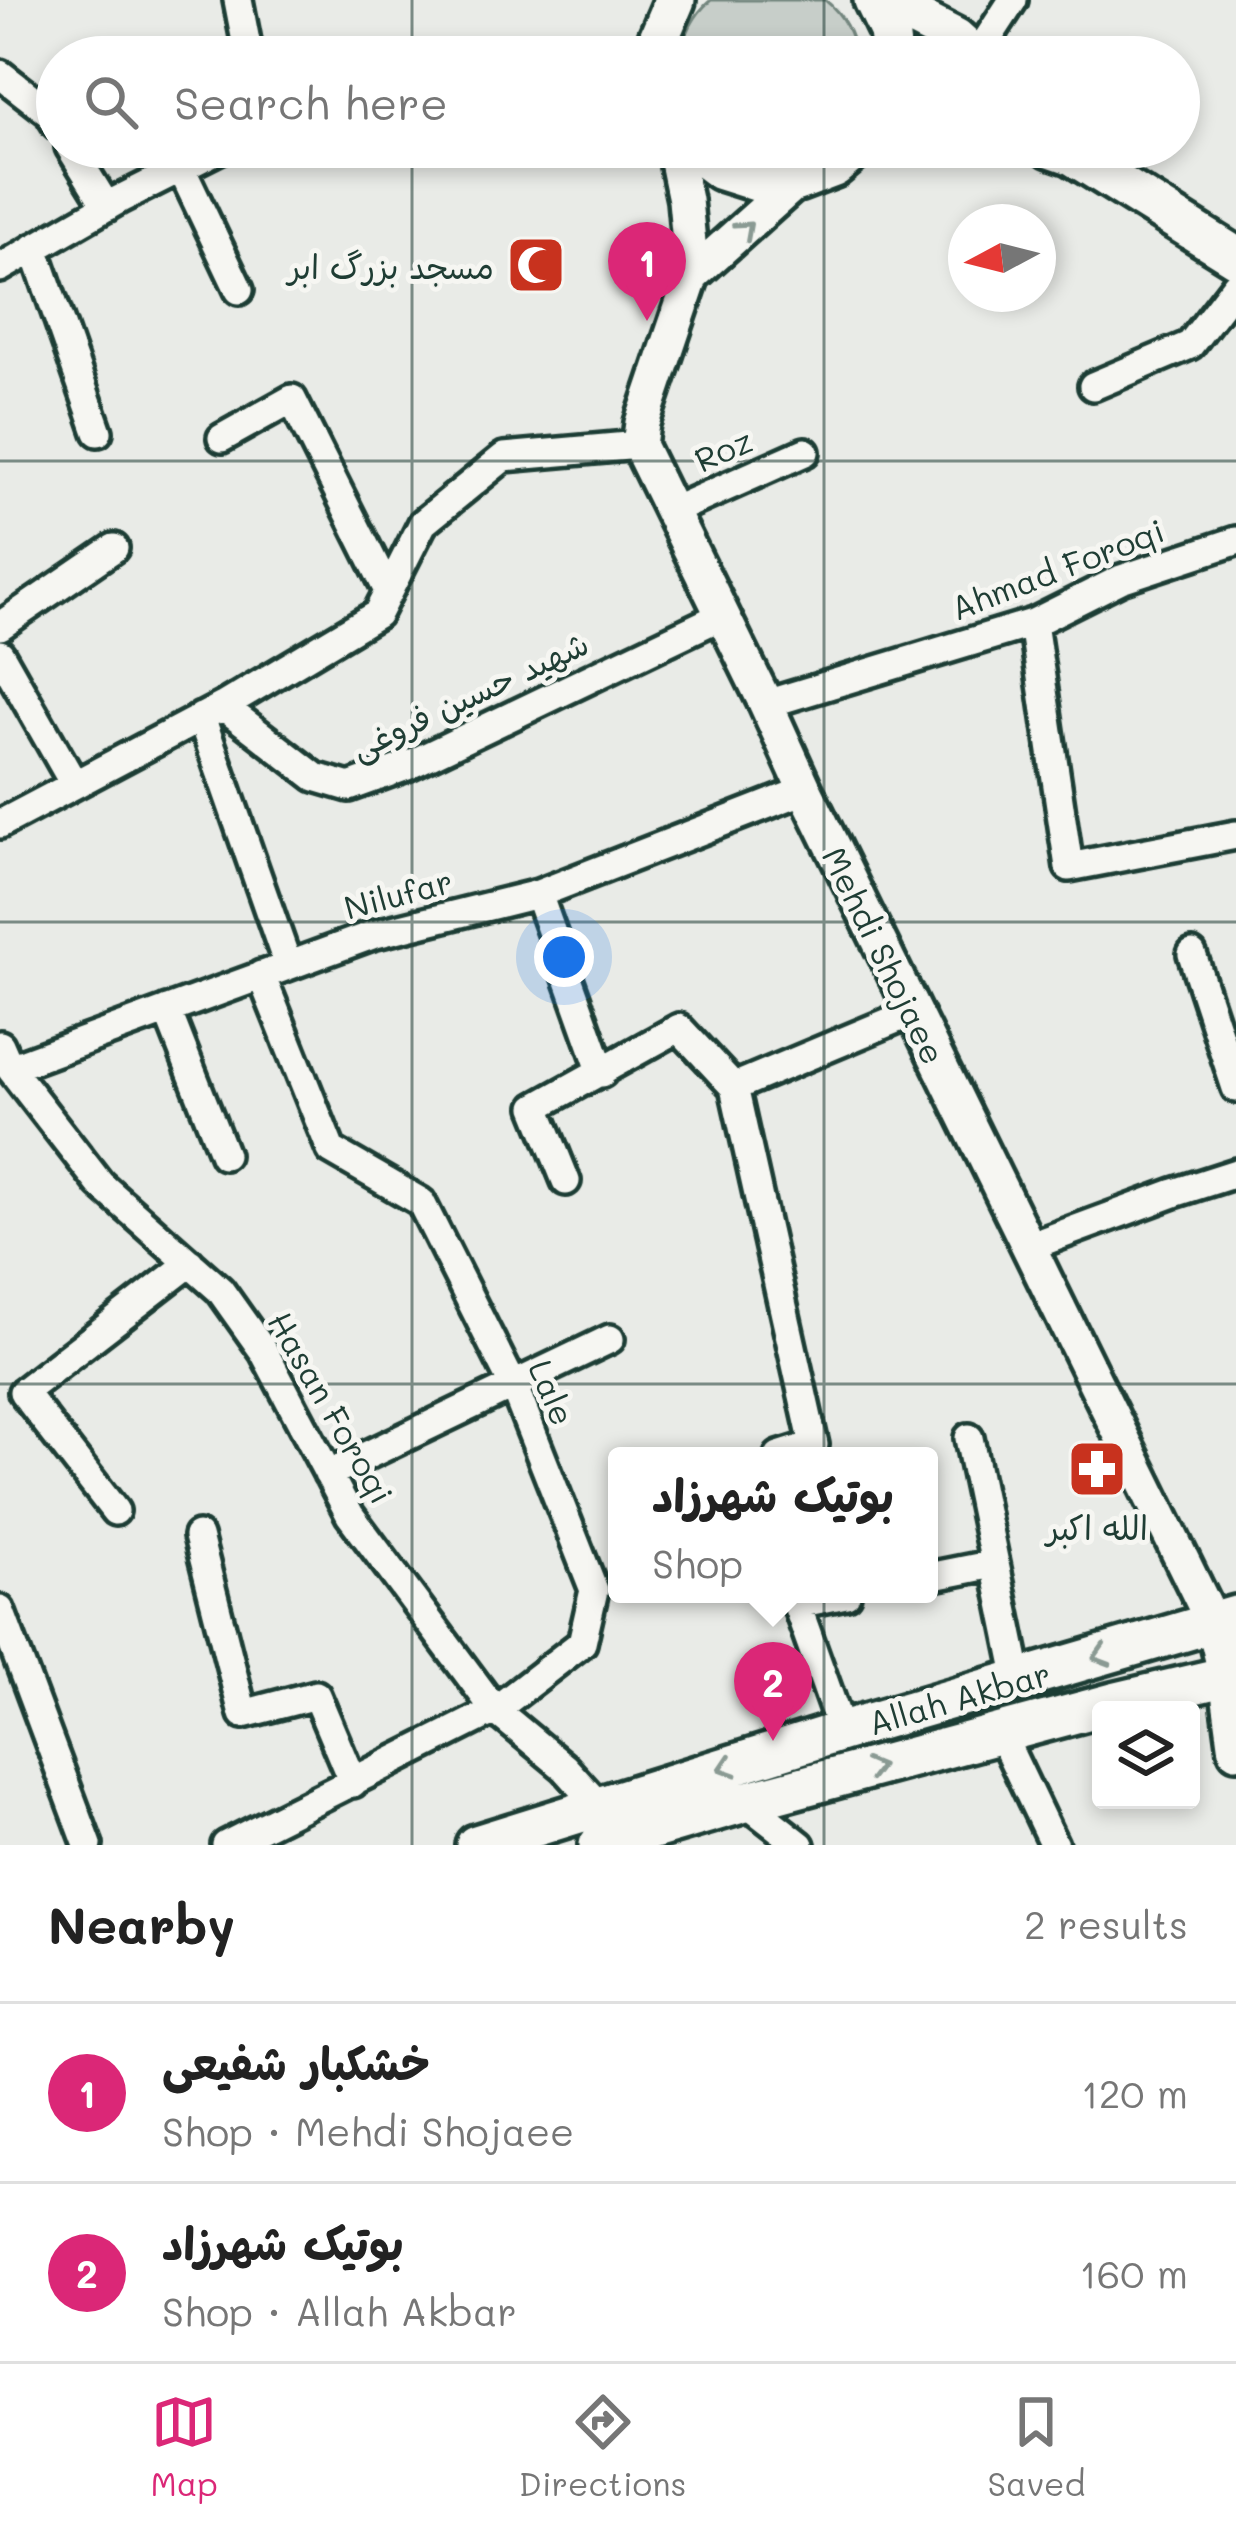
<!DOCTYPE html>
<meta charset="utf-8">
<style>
body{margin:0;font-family:Mali,"Playpen Sans Arabic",sans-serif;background:#f6f6f6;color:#222}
.controls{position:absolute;right:36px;bottom:36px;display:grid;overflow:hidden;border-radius:12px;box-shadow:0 6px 18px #0003}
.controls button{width:108px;height:108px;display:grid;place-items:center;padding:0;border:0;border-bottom:3px solid #e0e0e0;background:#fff;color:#222;font:60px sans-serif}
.compass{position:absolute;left:948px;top:204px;width:108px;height:108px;border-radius:50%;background:#fff;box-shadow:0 6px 18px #0003;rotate:263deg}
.you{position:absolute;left:564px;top:957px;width:42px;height:42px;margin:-30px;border:9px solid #fff;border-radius:50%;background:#1a73e8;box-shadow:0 0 0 18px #1a73e833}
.badge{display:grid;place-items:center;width:78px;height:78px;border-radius:50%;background:#db2777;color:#fff;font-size:39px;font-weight:700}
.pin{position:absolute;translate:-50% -99px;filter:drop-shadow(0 3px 6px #0008)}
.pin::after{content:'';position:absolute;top:63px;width:42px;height:36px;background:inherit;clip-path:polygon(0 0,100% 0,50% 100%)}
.popup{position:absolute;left:608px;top:1447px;width:330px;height:156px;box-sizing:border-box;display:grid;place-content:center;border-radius:12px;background:#fff;filter:drop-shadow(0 3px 9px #0005);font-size:39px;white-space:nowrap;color:#767676}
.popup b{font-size:45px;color:#222}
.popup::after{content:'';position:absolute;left:50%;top:100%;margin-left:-24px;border:24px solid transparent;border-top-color:#fff}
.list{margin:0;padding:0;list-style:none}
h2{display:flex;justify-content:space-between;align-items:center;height:156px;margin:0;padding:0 48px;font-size:51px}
h2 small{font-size:39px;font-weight:400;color:#767676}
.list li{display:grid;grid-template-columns:78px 1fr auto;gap:36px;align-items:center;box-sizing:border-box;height:180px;padding:0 48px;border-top:3px solid #e0e0e0}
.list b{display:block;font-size:45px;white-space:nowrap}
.list p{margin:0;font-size:39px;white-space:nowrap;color:#767676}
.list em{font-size:39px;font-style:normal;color:#767676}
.icon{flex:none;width:66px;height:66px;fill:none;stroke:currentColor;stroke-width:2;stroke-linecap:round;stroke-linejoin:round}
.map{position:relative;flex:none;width:1236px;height:1845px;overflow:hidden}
.search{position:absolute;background:#fff;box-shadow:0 6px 18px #0003;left:36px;right:36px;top:36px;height:132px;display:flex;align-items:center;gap:30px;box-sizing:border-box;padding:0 42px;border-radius:66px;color:#767676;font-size:45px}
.sheet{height:516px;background:#fff}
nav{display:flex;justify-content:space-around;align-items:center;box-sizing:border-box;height:168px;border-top:3px solid #e0e0e0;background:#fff;font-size:33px;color:#767676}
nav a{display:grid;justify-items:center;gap:6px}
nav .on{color:#db2777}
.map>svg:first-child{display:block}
</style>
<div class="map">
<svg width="1236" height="1845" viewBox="0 0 1236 1845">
<rect width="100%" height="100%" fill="#e9ebe7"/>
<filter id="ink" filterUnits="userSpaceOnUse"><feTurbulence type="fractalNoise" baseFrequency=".00833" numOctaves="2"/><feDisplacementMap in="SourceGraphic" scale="24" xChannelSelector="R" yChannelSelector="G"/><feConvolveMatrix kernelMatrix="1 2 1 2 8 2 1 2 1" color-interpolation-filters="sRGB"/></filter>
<g filter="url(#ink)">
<path fill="#c7cec9" stroke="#73867e" stroke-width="3" d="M711,0H825C844,15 852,34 857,57H680C685,34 693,15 711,0Z
M728,147H809C783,160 754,160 728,147Z"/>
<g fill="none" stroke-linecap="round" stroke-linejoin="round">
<g stroke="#1f3d34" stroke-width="36">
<path id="minor" d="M238,0L249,57
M976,57L1013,0
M0,74L49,112L57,125
M70,147L107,207
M181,168L239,290
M34,248L98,432
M0,268L120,199L223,147
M1093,386L1190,345L1236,285
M222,438L292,399L388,591
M670,512L805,452
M1033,623L1069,867L1236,835
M0,626L114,548
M0,654L74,784
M766,704L1033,623L1121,579L1236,541
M223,706L377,614L423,523L504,457L639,445
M201,717L288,965
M0,824L223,706L315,777L349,787L407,766L723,615
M538,894L602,1073
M1192,954L1236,1088
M167,1010L224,1155
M0,1045L10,1068L100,1184L220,1290L264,1352L350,1515L495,1710L565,1768L601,1808
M10,1068L372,935L538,894L805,790
M566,1181L536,1107L679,1028L734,1087
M1028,1247L1174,1193L1236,1173
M969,1438L1019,1680
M779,1456L814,1445L734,1087L913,1012
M328,1474L610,1339
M115,1511L23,1392L190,1263
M198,1536L243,1714L316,1695L353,1783
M929,1577L994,1564
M793,1594L842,1731
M797,1604L846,1594
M0,1610L88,1845
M1001,1734L1054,1845
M745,1802L800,1845
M226,1845L495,1710L582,1643L594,1590L514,1387L421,1202L331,1150L261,975"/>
</g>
<g stroke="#1f3d34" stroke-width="42">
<path id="tertiary" d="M674,147L685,200L692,275L642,423L639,445L766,704L805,790L1213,1623L1226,1677L1236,1751
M692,275L797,181"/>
</g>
<g stroke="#1f3d34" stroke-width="48">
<path id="secondary" d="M874,0L889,31L892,57
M881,0L955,38L976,57
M658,57L659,38L675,0
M690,147L721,170L759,182L797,181L834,167L858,147
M1051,147L1071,154L1236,257
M476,1845L842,1731L1236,1616
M599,1845L745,1802L1113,1703L1236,1674"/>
</g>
<use href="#minor" stroke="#f6f6f2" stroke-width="27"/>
<use href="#tertiary" stroke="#f6f6f2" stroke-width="33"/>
<use href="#secondary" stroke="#f6f6f2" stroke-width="39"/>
</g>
<defs><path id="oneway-chevron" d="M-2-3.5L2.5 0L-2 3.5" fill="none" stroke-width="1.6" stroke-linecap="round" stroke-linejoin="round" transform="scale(3)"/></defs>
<g stroke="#8a9a93">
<use href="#oneway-chevron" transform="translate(745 229) rotate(-42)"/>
<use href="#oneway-chevron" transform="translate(1101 1656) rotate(163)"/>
<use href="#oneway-chevron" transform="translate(727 1767) rotate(162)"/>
<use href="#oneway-chevron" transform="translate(874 1768) rotate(-15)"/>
</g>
</g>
<path fill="none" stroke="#1f3d34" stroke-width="3" stroke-opacity="0.55" d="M412,0V57M824,0V57M412,147V1845M824,147V1845M0,461H1236M0,922H1236M0,1384H1236"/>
<defs>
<g id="mosque-square" transform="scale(3)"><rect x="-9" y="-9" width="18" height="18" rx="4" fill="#c8321e" stroke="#f6f6f2"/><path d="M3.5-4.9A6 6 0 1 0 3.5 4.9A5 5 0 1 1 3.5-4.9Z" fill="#fff"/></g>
<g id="pharmacy-square" transform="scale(3)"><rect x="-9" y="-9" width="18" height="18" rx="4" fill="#c8321e" stroke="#f6f6f2"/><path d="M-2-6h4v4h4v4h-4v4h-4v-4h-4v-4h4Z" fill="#fff"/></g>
</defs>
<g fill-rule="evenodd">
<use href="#mosque-square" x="536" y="265"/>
<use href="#pharmacy-square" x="1097" y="1469"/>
</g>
<g text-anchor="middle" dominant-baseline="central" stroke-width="10" stroke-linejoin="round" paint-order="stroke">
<g font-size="33" fill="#1f3d34" stroke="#f6f6f2" text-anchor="end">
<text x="494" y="265">مسجد بزرگ ابر</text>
<text x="1097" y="1526" text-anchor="middle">الله اکبر</text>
</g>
<g font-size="33" fill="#1f3d34" stroke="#f6f6f2">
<text transform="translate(723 449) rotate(-24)">Roz</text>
<text transform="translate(1057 568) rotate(-21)">Ahmad Foroqi</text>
<text transform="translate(469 694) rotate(-25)">شهید حسین فروغی</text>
<text transform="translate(398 893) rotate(-15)">Nilufar</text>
<text transform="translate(885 955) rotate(64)">Mehdi Shojaee</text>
<text transform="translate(553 1392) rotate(67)">Lale</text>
<text transform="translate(332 1407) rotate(60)">Hasan Foroqi</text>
<text transform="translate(959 1697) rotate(-16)">Allah Akbar</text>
</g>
</g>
</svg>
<div class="controls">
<button><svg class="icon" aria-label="layers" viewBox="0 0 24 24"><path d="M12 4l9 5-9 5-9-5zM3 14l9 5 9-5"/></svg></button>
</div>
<svg class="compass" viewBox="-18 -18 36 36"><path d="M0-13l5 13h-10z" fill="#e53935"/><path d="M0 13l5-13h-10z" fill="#767676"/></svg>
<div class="you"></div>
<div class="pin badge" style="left:647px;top:321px">1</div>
<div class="pin badge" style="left:773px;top:1741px">2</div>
<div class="popup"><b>بوتیک شهرزاد</b>Shop</div>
<div class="search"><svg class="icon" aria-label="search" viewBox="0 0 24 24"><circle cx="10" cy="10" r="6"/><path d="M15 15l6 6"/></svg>Search here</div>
</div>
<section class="sheet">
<h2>Nearby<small>2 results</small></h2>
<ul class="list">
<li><span class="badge">1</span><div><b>خشکبار شفیعی</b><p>Shop · Mehdi Shojaee</p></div><em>120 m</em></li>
<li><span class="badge">2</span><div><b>بوتیک شهرزاد</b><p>Shop · Allah Akbar</p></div><em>160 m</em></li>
</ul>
</section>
<nav>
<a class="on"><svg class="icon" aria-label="map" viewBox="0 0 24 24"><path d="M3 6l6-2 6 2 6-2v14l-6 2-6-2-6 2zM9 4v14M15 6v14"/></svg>Map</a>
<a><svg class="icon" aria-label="directions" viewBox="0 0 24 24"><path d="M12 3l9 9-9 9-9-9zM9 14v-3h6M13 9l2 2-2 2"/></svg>Directions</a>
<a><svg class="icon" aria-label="saved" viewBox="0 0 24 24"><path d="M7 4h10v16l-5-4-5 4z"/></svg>Saved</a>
</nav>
